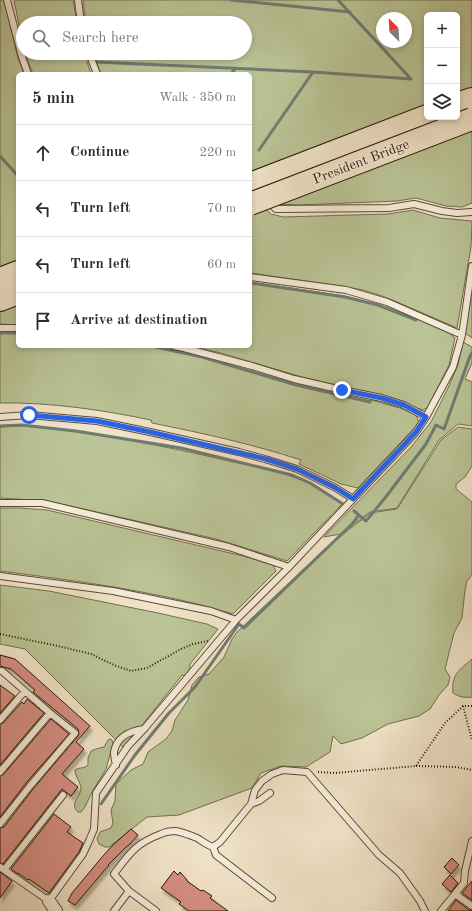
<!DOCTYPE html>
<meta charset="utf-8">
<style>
body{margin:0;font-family:"Old Standard TT",serif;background:#f7f7f7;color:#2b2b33}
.controls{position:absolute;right:12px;top:12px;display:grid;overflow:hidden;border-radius:6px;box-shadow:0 2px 6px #0003}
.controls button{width:36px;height:36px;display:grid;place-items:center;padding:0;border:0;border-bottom:1px solid #e1e1e2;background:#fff;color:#2b2b33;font:20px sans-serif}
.compass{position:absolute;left:376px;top:12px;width:36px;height:36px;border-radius:50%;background:#fff;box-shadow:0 2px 6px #0003;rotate:336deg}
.stop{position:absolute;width:12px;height:12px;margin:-9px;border:3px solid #2563eb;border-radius:50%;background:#fff}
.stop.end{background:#2563eb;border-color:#fff;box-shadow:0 1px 4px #0008}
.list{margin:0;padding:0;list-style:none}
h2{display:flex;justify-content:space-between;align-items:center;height:52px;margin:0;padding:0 16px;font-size:17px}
h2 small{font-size:13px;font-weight:400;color:#7c7c81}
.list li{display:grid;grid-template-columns:26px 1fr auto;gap:12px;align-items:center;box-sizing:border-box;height:56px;padding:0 16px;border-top:1px solid #e1e1e2}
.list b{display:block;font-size:15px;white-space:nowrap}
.list em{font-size:13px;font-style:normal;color:#7c7c81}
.icon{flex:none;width:22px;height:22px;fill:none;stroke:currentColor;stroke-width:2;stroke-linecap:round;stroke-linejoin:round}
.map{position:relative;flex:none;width:472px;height:911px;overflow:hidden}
.search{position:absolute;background:#fff;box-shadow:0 2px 6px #0003;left:16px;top:16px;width:236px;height:44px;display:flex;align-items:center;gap:10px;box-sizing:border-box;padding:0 14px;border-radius:22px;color:#7c7c81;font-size:15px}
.panel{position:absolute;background:#fff;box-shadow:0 2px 6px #0003;left:16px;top:72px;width:236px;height:276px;border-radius:6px}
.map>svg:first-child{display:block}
</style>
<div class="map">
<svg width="472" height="911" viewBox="0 0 472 911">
<defs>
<filter id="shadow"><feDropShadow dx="2.5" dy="4.5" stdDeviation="1" flood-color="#0004"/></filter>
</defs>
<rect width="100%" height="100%" fill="#f1e4c9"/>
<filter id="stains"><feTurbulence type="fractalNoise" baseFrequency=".005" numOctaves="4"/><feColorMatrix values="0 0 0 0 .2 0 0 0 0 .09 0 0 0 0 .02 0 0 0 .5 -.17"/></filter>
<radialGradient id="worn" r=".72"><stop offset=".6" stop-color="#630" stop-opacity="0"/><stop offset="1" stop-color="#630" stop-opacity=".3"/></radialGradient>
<path fill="#bac496" stroke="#736e4c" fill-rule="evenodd" d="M0,0H4L18,58L24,74H18V325L0,324Z
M14,0H73L77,23H23V45Z
M83,0H472V203L462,207L446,206L416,198L397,201L299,205L277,204L250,180V74H101L93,53H245V23H86ZM427,15H457V117H427ZM382,18H406V42H382Z
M25,53H84L91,74H33Z
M250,194L271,214L283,217L388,214L413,210L440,218L472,221L471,247L457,328L397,302L382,296L363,290L347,287L250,273Z
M250,282L345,296L378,305L416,320L417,318L452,333V336L455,338L449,365L428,407L423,410L417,408L402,402L370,393L302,377L221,353L190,346H250Z
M472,285V338L465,333Z
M0,332H18V346H155C203,355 248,371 295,384C320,390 345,395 370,401L371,400L400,408L416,415L419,423L358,488L341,484L299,464L301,460C252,444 202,433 152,423L151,420C103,410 49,402 0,403Z
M463,342L472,347V363L465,379L472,382V426L458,424L439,440L397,508L370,512L341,534L324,537L411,447L431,422L448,388L458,365Z
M22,426C92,432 161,445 229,461C256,467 284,472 309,483C320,488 331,497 342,504L287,561L216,539L48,501L0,498V427Z
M458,427L472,429V466L465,477L456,484V489L472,502V575L467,581L465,590L462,618L454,633L445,669L450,677L448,685L439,695L430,709L419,716L388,724L362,738L341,744L333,736L330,752L306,767L281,766L261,773L252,788L179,815L147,817L109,847H105L99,844L97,839L100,832L111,828L113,823L111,810L115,801L116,784L131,770L143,764L148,752L166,739L172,731L175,720L188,700L192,685L199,677L209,674L224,657L232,639L237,632L327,547L370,513L397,509L441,440Z
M0,508H20L47,510L243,556L273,565L276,571L233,614C158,591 77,581 0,571Z
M0,585L49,591L158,613L207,624L218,629L190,664C190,670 189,672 185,676L182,675L124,748L25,649L0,644Z
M472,659V697C465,698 459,697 453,693C451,675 459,670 472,659Z
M109,739H110L112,740L113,744L106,769L92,792L85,807L81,812H78C69,804 80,797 81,789C81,782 75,777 75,770C79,767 84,769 88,765V758L91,751L96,749L104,747L107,742Z"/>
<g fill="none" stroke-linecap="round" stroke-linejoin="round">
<path stroke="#6f7c71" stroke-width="3" d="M231,0L350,12
M338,0L411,79
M96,62L313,72L411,79
M231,74L235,69
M259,150L313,72
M0,156L18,176
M250,283L345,297L378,305L416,320
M0,333H18
M151,346L202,357L296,385L370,402
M0,426L22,425L76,431L181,448L292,475L310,483L343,504
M354,511L366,521L385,498L426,444L436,425L444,429L448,418L470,356L472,353
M101,804L135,755L169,713L195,687L239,624L244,628L352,524L359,515"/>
</g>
<path fill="#d78f83" stroke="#2c1802" filter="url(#shadow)" d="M0,655L15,659L90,726L76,742L84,749L62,774L78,787L71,796L62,789L3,864L0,863V828L4,827L33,789L78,736L79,733L78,729L33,692L35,690L11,669L0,666Z
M0,685L15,696L0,713Z
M27,699L44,713L0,765V724L3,723L22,702L24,704Z
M51,719L69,734L26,783L0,817V776L3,775Z
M54,814L71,827L67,832L83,843L79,852L49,893L29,879L28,880L18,873V874L11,869Z
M131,829L138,835L130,844L125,848L108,865H109L75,905L68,901L72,893L103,856L112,846Z
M452,858L459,865L451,874L444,867Z
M174,871L178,875L180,872L187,880V881L201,891L203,890L212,896L210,898L228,911H189L179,904L181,902L161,888Z
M0,872L12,881L0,898Z
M450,875L458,883L451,892L442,884Z
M472,881V900L462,893Z
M456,900L469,910H472V911H448Z"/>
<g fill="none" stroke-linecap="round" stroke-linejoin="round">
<g stroke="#5d4b34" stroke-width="8">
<path id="lane" d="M7,0L22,57L28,74
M78,0L81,23
M89,53L97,74
M268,202L276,209L389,208L414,204L442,211L457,213L472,212
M250,277L346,290L387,302L462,335
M0,328H18
M174,346L184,348L252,366L294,379L342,390L382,398L404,405L426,417
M0,417L29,415L97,421L150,432L239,452L265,459L297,469L336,488L353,499
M0,503H42L229,547L289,567
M0,576L113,591L211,611L236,620
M0,671H2L50,713L0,772
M0,720L25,691
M116,765C115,761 114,756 114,752C117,736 130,731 144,729
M251,804L259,801L270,793
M0,824L30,786L75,733L50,713
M213,847L220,842L251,804L255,790L262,781L272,774L283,770L307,772L379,855L400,873L420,901L425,911
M0,867L49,901L83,854L89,841L94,829L96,793L128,746L144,729L236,620L289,567L416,432L426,417L453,367L462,335L472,266
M4,870L63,795
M455,894L472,906
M114,911L129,891
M156,911L129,891L114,874C129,854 136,843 161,834C165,832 171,831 176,831C181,832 192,836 197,838C202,841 207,845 213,847L216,855L272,898
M441,911L464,883L465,871L472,841"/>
</g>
<g stroke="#5d4b34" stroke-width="14">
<path id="street" d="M49,901L56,911"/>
</g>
<g stroke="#2c1802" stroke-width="24">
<path id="highway" d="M457,104L472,99
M250,184L427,116
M0,279L18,272
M0,300L18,293"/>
</g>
<path stroke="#2c1802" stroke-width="2" stroke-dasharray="1 2" stroke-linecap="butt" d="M0,634L58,646L91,654L114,665L131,671L147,668L181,649L193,644L208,641
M463,706L472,740
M416,766L456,767L472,770
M318,772L335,773L416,766L445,723L463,706H472"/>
<use href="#lane" stroke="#f6eddc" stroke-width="6"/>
<use href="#street" stroke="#f6eddc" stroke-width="12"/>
<use href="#highway" stroke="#f1e4c9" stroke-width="22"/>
<g stroke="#2c1802" stroke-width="24" stroke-linecap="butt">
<path id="highway-bridge" d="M250,204L472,119"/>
</g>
<use href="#highway-bridge" stroke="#f1e4c9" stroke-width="22"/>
</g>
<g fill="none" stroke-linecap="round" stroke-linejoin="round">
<path stroke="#2563eb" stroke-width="5" d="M29,415L97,421L150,432L266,459L297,469L336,488L353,499L416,432L426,417L404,405L382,398L342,390"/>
</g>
<g text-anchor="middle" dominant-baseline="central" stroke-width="3" stroke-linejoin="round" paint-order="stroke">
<g font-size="14" fill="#2c1802" stroke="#f6eddc">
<text transform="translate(361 162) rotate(-21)">President Bridge</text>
</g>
</g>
<rect width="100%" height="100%" filter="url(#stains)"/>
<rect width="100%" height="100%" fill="url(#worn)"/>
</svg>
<div class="controls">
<button>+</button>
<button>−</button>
<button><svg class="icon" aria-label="layers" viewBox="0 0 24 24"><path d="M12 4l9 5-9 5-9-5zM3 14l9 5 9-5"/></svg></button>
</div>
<svg class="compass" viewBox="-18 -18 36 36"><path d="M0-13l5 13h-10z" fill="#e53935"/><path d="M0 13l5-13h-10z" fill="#7c7c81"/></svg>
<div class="stop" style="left:29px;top:415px"></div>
<div class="stop end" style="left:342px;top:390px"></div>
<div class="search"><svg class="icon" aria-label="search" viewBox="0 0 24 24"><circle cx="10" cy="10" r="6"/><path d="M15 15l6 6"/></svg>Search here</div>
<section class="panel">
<h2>5 min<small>Walk · 350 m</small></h2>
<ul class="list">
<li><svg class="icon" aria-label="ahead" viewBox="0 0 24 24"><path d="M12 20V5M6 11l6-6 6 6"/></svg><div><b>Continue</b></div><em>220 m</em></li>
<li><svg class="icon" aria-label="left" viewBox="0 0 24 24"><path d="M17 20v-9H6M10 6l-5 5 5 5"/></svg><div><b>Turn left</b></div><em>70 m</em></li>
<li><svg class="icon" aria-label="left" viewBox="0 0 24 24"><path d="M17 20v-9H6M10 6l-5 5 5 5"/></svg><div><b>Turn left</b></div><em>60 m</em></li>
<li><svg class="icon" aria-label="arrive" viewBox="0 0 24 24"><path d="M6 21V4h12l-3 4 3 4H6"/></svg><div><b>Arrive at destination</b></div></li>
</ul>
</section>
</div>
